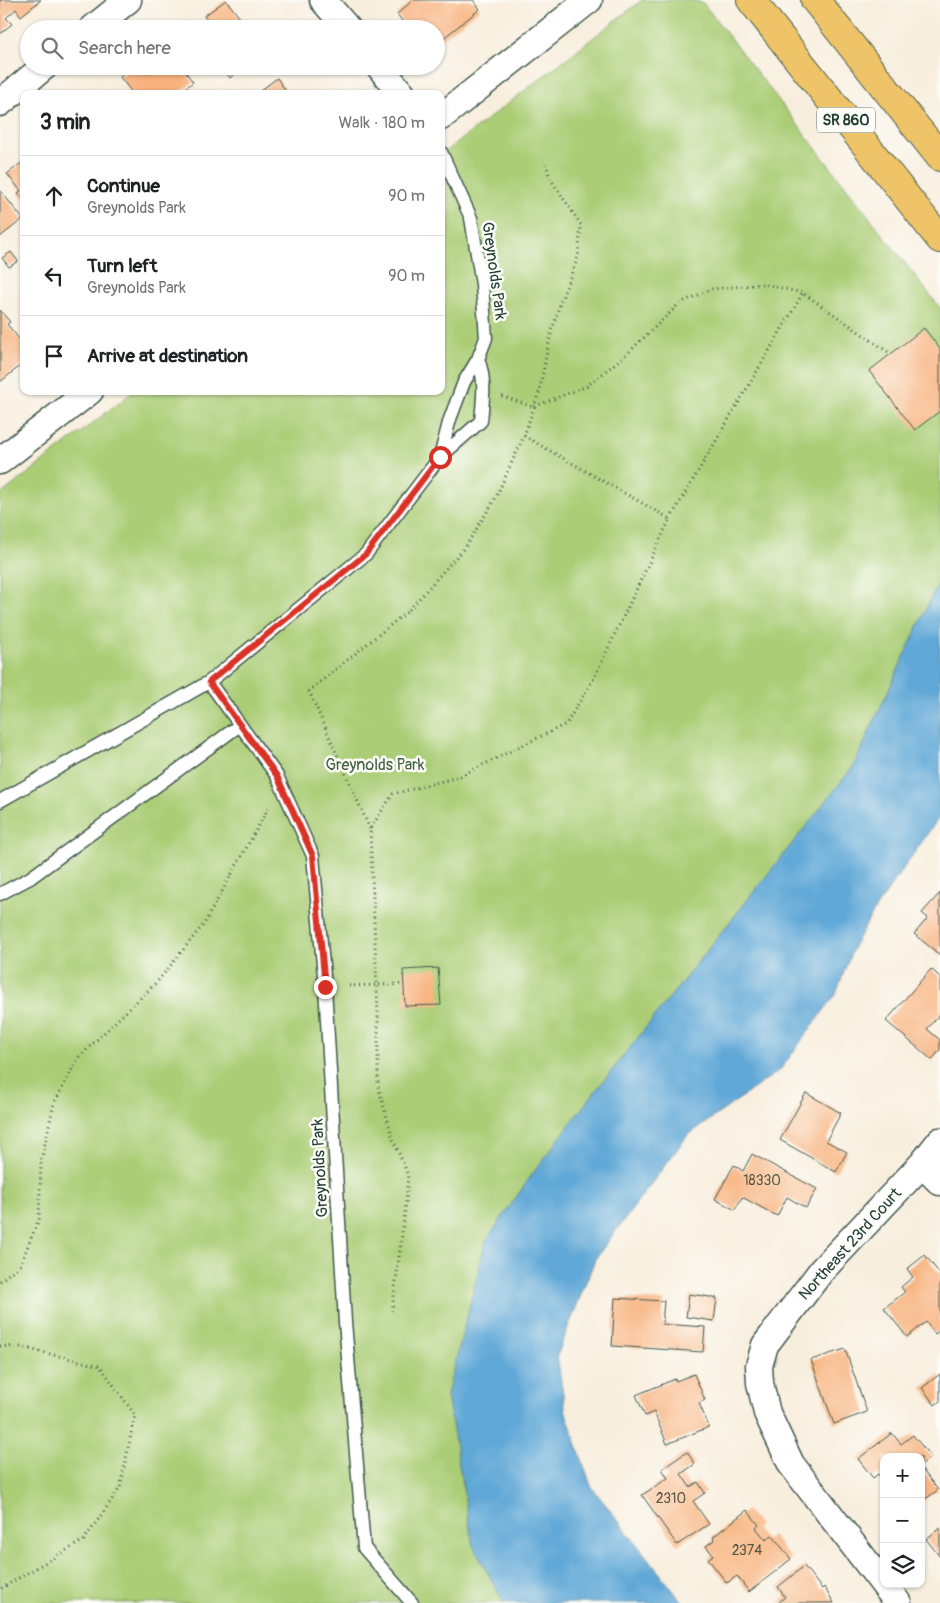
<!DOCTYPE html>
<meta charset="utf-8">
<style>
body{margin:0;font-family:Pangolin,sans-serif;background:#f2f2f2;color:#202124}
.controls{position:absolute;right:15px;bottom:15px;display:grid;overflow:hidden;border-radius:10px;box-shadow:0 1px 4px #0004}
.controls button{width:45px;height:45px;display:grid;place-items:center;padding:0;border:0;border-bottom:1px solid #e0e0e0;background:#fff;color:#202124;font:25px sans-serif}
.stop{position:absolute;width:15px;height:15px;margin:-11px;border:4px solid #d93025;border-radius:50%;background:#fff}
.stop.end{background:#d93025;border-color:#fff;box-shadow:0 1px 5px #0008}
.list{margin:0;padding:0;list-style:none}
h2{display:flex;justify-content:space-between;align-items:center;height:65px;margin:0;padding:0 20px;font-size:21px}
h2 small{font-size:16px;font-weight:400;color:#757577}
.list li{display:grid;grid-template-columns:32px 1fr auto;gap:15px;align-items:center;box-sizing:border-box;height:80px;padding:0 20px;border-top:1px solid #e0e0e0}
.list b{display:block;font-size:19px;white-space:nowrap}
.list p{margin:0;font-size:16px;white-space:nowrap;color:#757577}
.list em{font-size:16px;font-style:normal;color:#757577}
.icon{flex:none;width:28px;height:28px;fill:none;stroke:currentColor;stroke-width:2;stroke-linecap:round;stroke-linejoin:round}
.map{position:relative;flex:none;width:940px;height:1603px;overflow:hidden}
.search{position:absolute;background:#fff;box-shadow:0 1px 4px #0004;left:20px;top:20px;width:425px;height:55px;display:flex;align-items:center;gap:12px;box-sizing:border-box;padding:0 18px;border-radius:28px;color:#757577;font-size:19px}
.panel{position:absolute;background:#fff;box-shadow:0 1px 4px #0004;left:20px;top:90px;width:425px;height:305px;border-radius:10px}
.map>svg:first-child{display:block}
</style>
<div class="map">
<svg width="940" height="1603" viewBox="0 0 940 1603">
<rect width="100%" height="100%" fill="#fdfcf7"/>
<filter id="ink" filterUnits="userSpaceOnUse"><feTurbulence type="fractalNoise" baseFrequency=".02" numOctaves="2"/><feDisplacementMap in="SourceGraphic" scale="10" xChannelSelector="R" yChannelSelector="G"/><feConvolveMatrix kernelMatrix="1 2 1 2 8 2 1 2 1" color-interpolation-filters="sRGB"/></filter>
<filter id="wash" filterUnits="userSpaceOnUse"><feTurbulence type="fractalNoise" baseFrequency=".0096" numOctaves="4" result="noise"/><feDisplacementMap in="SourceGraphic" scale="20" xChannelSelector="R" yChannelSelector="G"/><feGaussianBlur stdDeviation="1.12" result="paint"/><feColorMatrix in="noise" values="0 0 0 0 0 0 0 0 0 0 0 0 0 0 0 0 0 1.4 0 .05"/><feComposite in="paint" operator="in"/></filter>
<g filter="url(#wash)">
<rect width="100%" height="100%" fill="#f8eedd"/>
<path fill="#aacd76" stroke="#648555" d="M642,0H691L703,3L940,308V579L853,767L586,1103L531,1176L486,1241L447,1395L473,1545L504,1603H0V495L134,391H441V155Z"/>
<path fill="#60a8d7" stroke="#407286" d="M940,579V816L877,906L854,945L836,994L780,1070L687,1136L595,1259L557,1356L566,1413L591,1486L683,1603H504L473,1545L447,1395L486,1241L531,1176L586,1103L853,767Z"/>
<g id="blocks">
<path fill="#f8b27e" d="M0,0H41L21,16L16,9L6,18L12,24L0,34Z
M226,0L243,22L237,29H204L210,24L204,16Z
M413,0H473L480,9L436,44V29H408L397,14Z
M133,66H145L150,73L158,66H181L193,82L178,94H133L120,77Z
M221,66H244L230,78Z
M277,78L288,94H256Z
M24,161V200L18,193L21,191L7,174Z
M0,190L23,219L0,237Z
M11,252L18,261L9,267L2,258Z
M0,310L10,322L7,324L24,345V363L0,382Z
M924,328L940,349V411L915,430L869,371Z
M940,893V955L914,934L928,918L922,913Z
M438,968L441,1005L405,1006L403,970Z
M931,969L940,977V1014L927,1029L940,1040V1050L932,1060L886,1021Z
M806,1093L841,1113L826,1141L847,1152L836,1172L780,1140Z
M752,1154L817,1189L806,1208L787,1197L777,1216L742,1197L735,1210L715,1199L734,1165L743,1171Z
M925,1255L940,1274V1330L935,1334L926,1322L907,1337L884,1308L905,1292L901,1287L913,1277L907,1269Z
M689,1294L717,1298L714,1321L686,1317Z
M615,1298L664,1301L662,1324L705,1327L703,1352L612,1346Z
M845,1349L867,1412L834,1424L811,1360Z
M694,1374L705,1400L699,1403L709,1427L667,1444L654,1412L645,1416L636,1395L675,1379L676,1381Z
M940,1374V1401L935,1405L922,1388Z
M892,1433L901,1444L913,1435L931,1457L921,1465V1457H884V1481L878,1474L873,1478L858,1459Z
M687,1452L695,1464L681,1474L690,1487L698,1482L705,1493L693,1501L709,1524L677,1545L642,1495L668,1478L662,1469Z
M921,1468L938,1490L921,1502Z
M747,1510L759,1525L756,1528L766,1540L772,1535L791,1559L749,1592L737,1576L727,1583L708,1559L713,1555L706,1546L714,1540L713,1537Z
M940,1528V1557L926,1539Z
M804,1566L822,1589L824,1587L834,1603H778L785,1597L778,1587Z"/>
</g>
</g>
<g filter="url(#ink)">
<use href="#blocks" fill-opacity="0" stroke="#40584d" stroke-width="1"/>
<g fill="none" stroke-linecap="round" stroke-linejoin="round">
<g stroke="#40584d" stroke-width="15">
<path id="service" d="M440,457L481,421C483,399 486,380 478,359
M209,682L366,554L440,457L450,419L464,382L478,359L486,338L482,284L471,218L441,152
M0,801L209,682L277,776L313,856L325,987L345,1322L364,1548L412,1603
M0,894L30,878L240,725"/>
</g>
<g stroke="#40584d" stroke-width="29">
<path id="minor" d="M323,0L348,29
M92,29L128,0
M379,66L402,94
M0,103L45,66
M441,117L589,0
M0,461L90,391
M922,1164L940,1182
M898,1603L791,1464L767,1413L760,1383L759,1366L765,1345L822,1270L922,1164L940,1141"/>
</g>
<g stroke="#40584d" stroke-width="30">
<path id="primary" d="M751,0L940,239
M815,0L940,157"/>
</g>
<path stroke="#40584d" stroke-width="3" stroke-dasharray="1 4" stroke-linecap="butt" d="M502,396L533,407L587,386L628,353L680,303L712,289L764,284L803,293L891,354
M524,436L539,392L549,342L560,303L578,257L581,225L550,178L546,164
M670,519L803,293
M370,829L309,691L408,611L466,546L496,497L524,436L670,519L594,678L566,724L458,777L393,794L370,829L378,1012V1086L393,1139L408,1175L406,1203L392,1311
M344,986L404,984
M0,1281L20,1265L39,1219L41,1161L54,1103L79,1057L157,982L204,924L270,805
M0,1346L21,1347L100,1366L135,1415L120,1488L84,1540L0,1589"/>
<use href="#service" stroke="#fff" stroke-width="12"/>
<use href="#minor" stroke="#fff" stroke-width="26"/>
<use href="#primary" stroke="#efc469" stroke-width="28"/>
</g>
</g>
<g fill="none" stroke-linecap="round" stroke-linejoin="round" filter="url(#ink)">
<path stroke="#d93025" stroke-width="6" d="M325,987L313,856L277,776L209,682L366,554L440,457"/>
</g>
<g text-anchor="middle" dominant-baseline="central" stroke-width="5" stroke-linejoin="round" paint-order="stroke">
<g font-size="14" fill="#555a46">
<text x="762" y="1180">18330</text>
<text x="671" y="1498">2310</text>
<text x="747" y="1550">2374</text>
</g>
<rect fill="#fdfcf7" stroke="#62766e" stroke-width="1" x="817" y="107.5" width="58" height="25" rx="4"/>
<g font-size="15" font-weight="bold" fill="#1f3d34">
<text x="846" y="120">SR 860</text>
</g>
<g font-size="16" fill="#1f3d34" stroke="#fdfcf7">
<text transform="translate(494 271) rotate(82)">Greynolds Park</text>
<text transform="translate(320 1168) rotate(-93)">Greynolds Park</text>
<text transform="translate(850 1244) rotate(-48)">Northeast 23rd Court</text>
</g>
<g font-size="16" fill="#426144" stroke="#fdfcf7">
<text x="375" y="765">Greynolds Park</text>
</g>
</g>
</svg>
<div class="controls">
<button>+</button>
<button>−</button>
<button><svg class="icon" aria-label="layers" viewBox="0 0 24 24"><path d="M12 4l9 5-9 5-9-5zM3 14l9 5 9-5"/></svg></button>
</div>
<div class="stop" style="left:440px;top:457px"></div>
<div class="stop end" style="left:325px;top:987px"></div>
<div class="search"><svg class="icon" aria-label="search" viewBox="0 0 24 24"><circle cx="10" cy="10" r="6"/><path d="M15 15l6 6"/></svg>Search here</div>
<section class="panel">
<h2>3 min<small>Walk · 180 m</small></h2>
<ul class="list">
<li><svg class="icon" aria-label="ahead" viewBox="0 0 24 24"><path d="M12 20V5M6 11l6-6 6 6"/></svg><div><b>Continue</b><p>Greynolds Park</p></div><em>90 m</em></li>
<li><svg class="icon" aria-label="left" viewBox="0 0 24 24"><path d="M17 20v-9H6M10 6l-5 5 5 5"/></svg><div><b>Turn left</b><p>Greynolds Park</p></div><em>90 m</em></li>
<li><svg class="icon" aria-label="arrive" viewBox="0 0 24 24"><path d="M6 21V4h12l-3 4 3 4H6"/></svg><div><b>Arrive at destination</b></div></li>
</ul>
</section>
</div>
